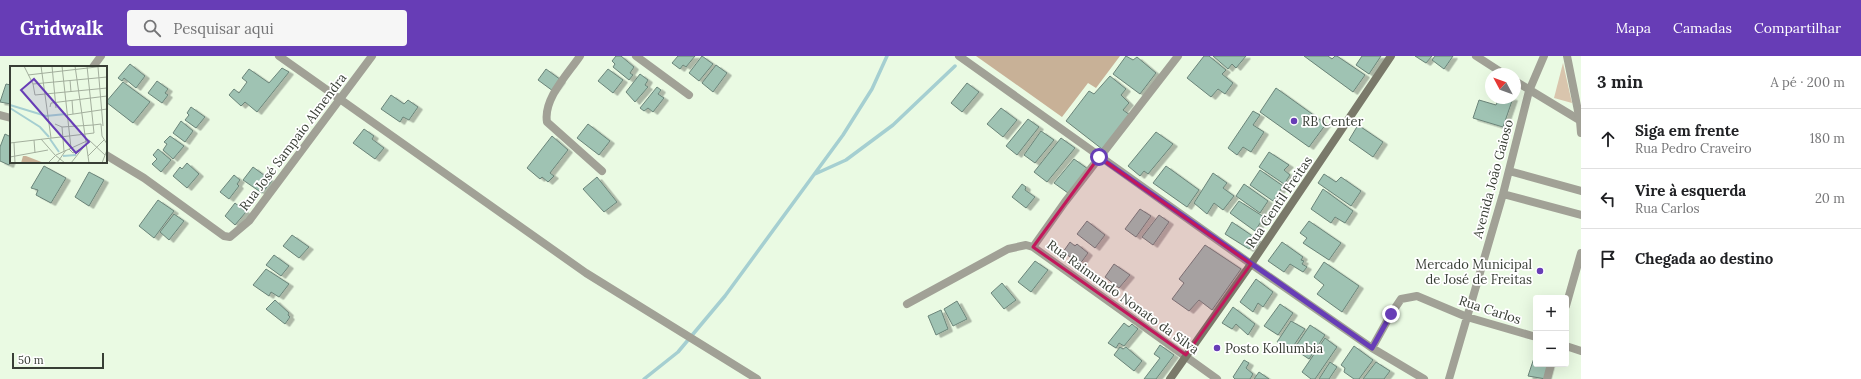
<!DOCTYPE html>
<html lang="pt">
<meta charset="utf-8">
<style>
body{margin:0;font-family:Lora,serif;background:#f6f6f6;color:#202124}
.controls{position:absolute;right:12px;bottom:12px;display:grid;overflow:hidden;border-radius:4px;box-shadow:0 4px 16px #0002}
.controls button{width:36px;height:36px;display:grid;place-items:center;padding:0;border:0;border-bottom:1px solid #e0e0e0;background:#fff;color:#202124;font:20px sans-serif}
.compass{position:absolute;left:1485px;top:12px;width:36px;height:36px;border-radius:50%;background:#fff;box-shadow:0 4px 16px #0002;rotate:311deg}
.scale{position:absolute;left:12px;bottom:10px;width:92px;box-sizing:border-box;padding-left:4px;border:2px solid #383e35;border-top:0;font-size:11px;line-height:14px;white-space:nowrap;color:#383e35;-webkit-text-stroke:3px #fff;paint-order:stroke}
.stop{position:absolute;width:12px;height:12px;margin:-9px;border:3px solid #673db6;border-radius:50%;background:#fff}
.stop.end{background:#673db6;border-color:#fff;box-shadow:0 1px 4px #0008}
.list{margin:0;padding:0;list-style:none}
h2{display:flex;justify-content:space-between;align-items:center;height:52px;margin:0;padding:0 16px;font-size:17px}
h2 small{font-size:13px;font-weight:400;color:#757577}
.list li{display:grid;grid-template-columns:26px 1fr auto;gap:12px;align-items:center;box-sizing:border-box;height:60px;padding:0 16px;border-top:1px solid #e0e0e0}
.list b{display:block;font-size:15px;white-space:nowrap}
.list p{margin:0;font-size:13px;white-space:nowrap;color:#757577}
.list em{font-size:13px;font-style:normal;color:#757577}
.icon{flex:none;width:22px;height:22px;fill:none;stroke:currentColor;stroke-width:2;stroke-linecap:round;stroke-linejoin:round}
.map{position:relative;flex:none;width:1581px;height:323px;overflow:hidden}
header{display:flex;align-items:center;gap:24px;box-sizing:border-box;height:56px;padding:0 20px;background:#673db6;color:#fff}
header strong{font-size:19px}
nav{display:flex;gap:22px;margin-inline-start:auto;font-size:14px}
.search{width:280px;height:36px;background:#f6f6f6;display:flex;align-items:center;gap:10px;box-sizing:border-box;padding:0 14px;border-radius:4px;color:#757577;font-size:15px}
main{display:flex}
aside{flex:1;background:#fff}
.map>svg:first-child{display:block}
</style>
<header>
<strong>Gridwalk</strong>
<div class="search"><svg class="icon" aria-label="search" viewBox="0 0 24 24"><circle cx="10" cy="10" r="6"/><path d="M15 15l6 6"/></svg>Pesquisar aqui</div>
<nav><a>Mapa</a><a>Camadas</a><a>Compartilhar</a></nav>
</header>
<main>
<div class="map">
<svg width="1581" height="323" viewBox="0 0 1581 323">
<defs>
<filter id="shadow"><feDropShadow dx="4.5" dy="2.5" stdDeviation="0" flood-color="#0004"/></filter>
</defs>
<rect width="100%" height="100%" fill="#eafae3"/>
<path fill="#d9c5ad" d="M1563,7L1572,47L1554,42Z"/>
<path fill="#c8b197" d="M976,0H1120L1096,32L1088,27L1062,61Z"/>
<g fill="none" stroke-linecap="round" stroke-linejoin="round">
<path stroke="#a5cfd1" stroke-width="3.5" d="M815,118L846,104L893,69L955,10
M644,323L678,296L725,240L843,79L872,33L887,0"/>
</g>
<path fill="#9fc3b3" stroke="#6b8479" filter="url(#shadow)" d="M616,0H621L634,11L630,17L633,19L629,24L613,11L615,8L612,5Z
M678,0H695L686,11L683,9L680,13L672,7Z
M702,0L713,8L699,25L689,17Z
M1126,0L1133,4L1137,1L1156,17L1140,38L1113,18Z
M1204,0H1209L1226,14L1222,18L1233,27L1225,38L1218,33L1211,41L1187,22Z
M1213,0H1246L1236,12L1232,8L1228,13Z
M1304,0H1328L1332,3L1335,0H1337L1365,19L1353,36Z
M1362,0H1381L1369,18L1356,9Z
M1415,0H1432L1426,7Z
M1435,0H1453L1444,13L1432,4Z
M130,8L145,20L136,32L124,22L122,25L118,22Z
M716,9L727,17L713,36L702,27Z
M282,12L289,16L257,56L245,46L241,50L229,39L234,33L239,37L247,26L242,22L249,13L269,27Z
M546,13L561,24L553,35L538,24Z
M608,13L623,24L613,37L598,25Z
M640,18L648,24L645,29L648,31L635,46L626,36Z
M1110,20L1126,33L1121,39L1129,47L1123,54L1130,59L1102,93L1066,65L1089,35L1094,38Z
M157,25L168,33L165,37L168,39L162,47L148,37Z
M123,26L150,46L133,67L106,46Z
M967,27L979,36L962,56L951,47Z
M6,28L11,29V48L0,46Z
M657,31L661,34L658,38L664,42L653,56L648,52L644,55L640,52Z
M1276,32L1326,68L1309,91L1260,56Z
M391,39L404,48L408,44L418,51L409,64L403,61L400,66L381,53Z
M1499,42H1513L1503,71L1473,62L1479,44L1496,49Z
M191,51L205,61L196,72L185,64L189,59L187,57Z
M1001,52L1017,64L1003,81L987,68Z
M1253,55L1260,59L1253,69L1264,76L1251,96L1243,91L1237,99L1228,92Z
M1028,63L1039,71L1017,99L1006,90Z
M181,65L193,75L185,86L173,77Z
M588,68L610,85L599,99L577,82Z
M1358,69L1383,86L1373,101L1349,84Z
M364,73L374,80L372,83L384,92L375,103L353,87Z
M1041,75L1054,84L1035,107L1024,99Z
M1156,76L1173,88L1148,118L1144,115L1140,120L1128,110Z
M5,78L11,81V104L9,109L0,105V91Z
M170,80L184,90L173,103L163,94L167,88L164,86Z
M552,80L568,94L550,117L554,120L548,126L542,121L540,123L527,112Z
M1061,82L1075,92L1047,126L1034,116Z
M158,93L171,104L161,116L152,108L157,103L153,99Z
M1269,96L1289,109L1284,114L1290,119L1284,128L1259,111Z
M1074,103L1088,113L1068,137L1054,127Z
M187,107L199,118L187,132L173,120L180,111L182,113Z
M44,110L66,122L51,147L36,139L38,134L31,132Z
M1166,110L1199,134L1187,151L1153,127Z
M253,111L272,125L262,137L243,124Z
M1260,114L1283,130L1273,145L1250,129Z
M89,116L104,124L89,150L75,141Z
M1213,117L1227,127L1223,132L1234,140L1223,154L1214,147L1207,158L1194,147Z
M1324,118L1336,126L1341,121L1361,135L1351,150L1318,127Z
M234,119L240,124L237,128L239,130L229,143L220,136Z
M597,121L617,146L604,156L583,133Z
M1022,128L1026,131L1025,134L1035,141L1026,152L1012,141Z
M1244,128L1268,145L1260,157L1236,140Z
M1323,133L1353,155L1345,167L1335,161L1331,167L1311,153Z
M158,144L174,155L154,182L139,170Z
M1239,145L1264,161L1255,175L1230,157Z
M235,147L246,156L235,169L225,160Z
M1140,153L1151,160L1136,181L1125,173Z
M174,158L184,165L169,184L160,176Z
M1159,159L1169,166L1153,189L1142,181Z
M1087,165L1105,179L1095,192L1077,178Z
M1309,165L1341,187L1329,204L1303,187L1307,182L1300,177Z
M1232,166L1257,183L1249,193L1225,178Z
M292,179L309,191L299,202L283,190Z
M1070,186L1075,190L1077,188L1088,197L1080,208L1063,196Z
M1282,186L1303,201L1301,204L1304,205L1302,208L1307,211L1303,216L1290,208L1284,216L1268,205Z
M1205,189L1241,213L1212,254L1199,244L1189,255L1172,243L1184,227L1179,223Z
M274,199L289,210L281,220L266,209Z
M1035,205L1048,214L1031,236L1018,226Z
M1324,206L1359,230L1342,256L1317,238L1324,229L1314,221Z
M1114,208L1130,219L1119,232L1105,221Z
M266,213L289,228L279,241L271,236L269,240L253,229Z
M1256,223L1273,236L1263,251L1258,247L1253,256L1240,246Z
M1002,227L1016,244L1004,253L991,237Z
M275,244L289,257L288,259L290,261L285,268L266,253Z
M957,245L967,263L953,270L944,253Z
M1280,248L1293,257L1278,279L1264,270Z
M1233,251L1255,268L1248,279L1236,268L1232,273L1222,267Z
M941,254L948,273L936,279L928,260Z
M1291,265L1305,273L1290,295L1277,286Z
M1124,267L1129,271L1132,268L1138,273L1124,290L1119,287L1116,292L1108,287Z
M1310,269L1325,279L1309,303L1294,293Z
M1325,282L1337,291L1315,323H1311L1302,316Z
M1160,289L1174,299L1156,323H1144L1160,302L1154,298Z
M1354,290L1373,304L1359,323H1354L1344,316L1345,312L1341,309Z
M1120,291L1123,293L1126,291L1142,305L1134,315L1114,299Z
M1536,296V308H1550L1546,323L1528,320Z
M1244,304L1249,307L1246,312L1253,318L1250,323H1235L1233,321Z
M1330,306L1337,311L1329,323H1319Z
M1376,306L1390,315L1384,323H1363Z
M1259,316L1269,323H1254Z"/>
<g fill="none" stroke-linecap="round" stroke-linejoin="round">
<path stroke="#a1a196" stroke-width="8" d="M279,0L586,217L757,323
M580,0C568,18 543,43 547,66L602,115
M636,0L689,39
M959,0L1251,208L1372,292L1424,323
M1476,0L1504,18
M93,11L101,0
M1515,25L1581,65
M0,59L11,62
M106,99L144,122L224,180L230,181L249,165L372,0
M1509,115L1581,135
M1503,138L1581,159
M1033,191L1065,146L1178,0
M907,248L1008,193L1026,189L1033,191L1217,323
M1566,250L1581,197
M1566,290L1581,295
M1372,292L1391,258L1401,243L1417,240L1467,261L1536,281
M1449,323L1503,138L1529,35L1544,0
M1547,323L1551,308"/>
<path stroke="#a1a196" stroke-width="8" d="M1567,0L1580,65L1581,77"/>
<path stroke="#7a796a" stroke-width="8" d="M1170,323L1251,208L1391,0"/>
</g>
<g fill="none" stroke-linecap="round" stroke-linejoin="round">
<path stroke="#673db6" stroke-width="5" d="M1099,101L1372,292L1391,258"/>
</g>
<path fill="#c2185b" fill-opacity="0.2" stroke="#c2185b" stroke-width="3" stroke-linejoin="round" d="M1099,101L1251,208L1186,299L1033,191Z"/>
<g fill="#673db6" stroke="#fff" stroke-width="1.5">
<circle cx="1294" cy="65" r="4"/>
<circle cx="1540" cy="215" r="4"/>
<circle cx="1217" cy="292" r="4"/>
</g>
<g text-anchor="middle" dominant-baseline="central" stroke-width="3.5" stroke-linejoin="round" paint-order="stroke">
<g font-size="13" fill="#383e35" stroke="#fff" text-anchor="start">
<text x="1302" y="65">RB Center</text>
<text x="1532" y="208" text-anchor="end">Mercado Municipal<tspan x="1532" dy="15">de José de Freitas</tspan></text>
<text x="1225" y="292">Posto Kollumbia</text>
</g>
<g font-size="13" fill="#383e35" stroke="#fff">
<text transform="translate(293 86) rotate(-53)">Rua José Sampaio Almendra</text>
<text transform="translate(1493 123) rotate(-75)">Avenida João Gaioso</text>
<text transform="translate(1279 146) rotate(-56)">Rua Gentil Freitas</text>
<text transform="translate(1123 241) rotate(36)">Rua Raimundo Nonato da Silva</text>
<text transform="translate(1490 254) rotate(18)">Rua Carlos</text>
</g>
</g>
<g transform="translate(10 10)">
<rect width="97" height="97" fill="#eafae3"/>
<path d="M13,90H16L34,97H11Z" fill="#c8b197"/>
<path fill="none" stroke="#a5cfd1" stroke-width="2" d="M0,39L36,50L56,48M0,42L30,61L39,71M40,73L49,86M53,90L66,89"/>
<path fill="none" stroke="#a3af9d" stroke-width="1" d="M14,0L23,18L25,29L97,22M31,0L41,72M42,0L46,42M52,0L61,82M65,0L79,97M77,0L84,67M88,1L93,60M18,9L95,0M60,14L61,26M23,18L97,11M62,34L63,48M40,41L41,37L97,30M57,49L97,43M45,58L52,61L54,85M83,59L91,58L92,70L97,78M52,61L83,59M31,73L45,89L55,97M24,74L25,87M79,74L95,89M0,77L84,67M4,77L5,97M59,83L63,87L72,82M78,90L94,74M0,91L38,84M39,96L46,89L79,74M47,97L56,84M61,97L76,78M92,97L97,84"/>
<path fill="#673db6" fill-opacity="0.15" stroke="#673db6" stroke-width="2" d="M24,13L79,76L66,87L11,24Z"/>
<rect width="97" height="97" fill="none" stroke="#383e35" stroke-width="2"/>
</g>
</svg>
<div class="controls">
<button>+</button>
<button>−</button>
</div>
<svg class="compass" viewBox="-18 -18 36 36"><path d="M0-13l5 13h-10z" fill="#e53935"/><path d="M0 13l5-13h-10z" fill="#757577"/></svg>
<div class="scale">50 m</div>
<div class="stop" style="left:1099px;top:101px"></div>
<div class="stop end" style="left:1391px;top:258px"></div>
</div>
<aside>
<h2>3 min<small>A pé · 200 m</small></h2>
<ul class="list">
<li><svg class="icon" aria-label="ahead" viewBox="0 0 24 24"><path d="M12 20V5M6 11l6-6 6 6"/></svg><div><b>Siga em frente</b><p>Rua Pedro Craveiro</p></div><em>180 m</em></li>
<li><svg class="icon" aria-label="left" viewBox="0 0 24 24"><path d="M17 20v-9H6M10 6l-5 5 5 5"/></svg><div><b>Vire à esquerda</b><p>Rua Carlos</p></div><em>20 m</em></li>
<li><svg class="icon" aria-label="arrive" viewBox="0 0 24 24"><path d="M6 21V4h12l-3 4 3 4H6"/></svg><div><b>Chegada ao destino</b></div></li>
</ul>
</aside>
</main>
